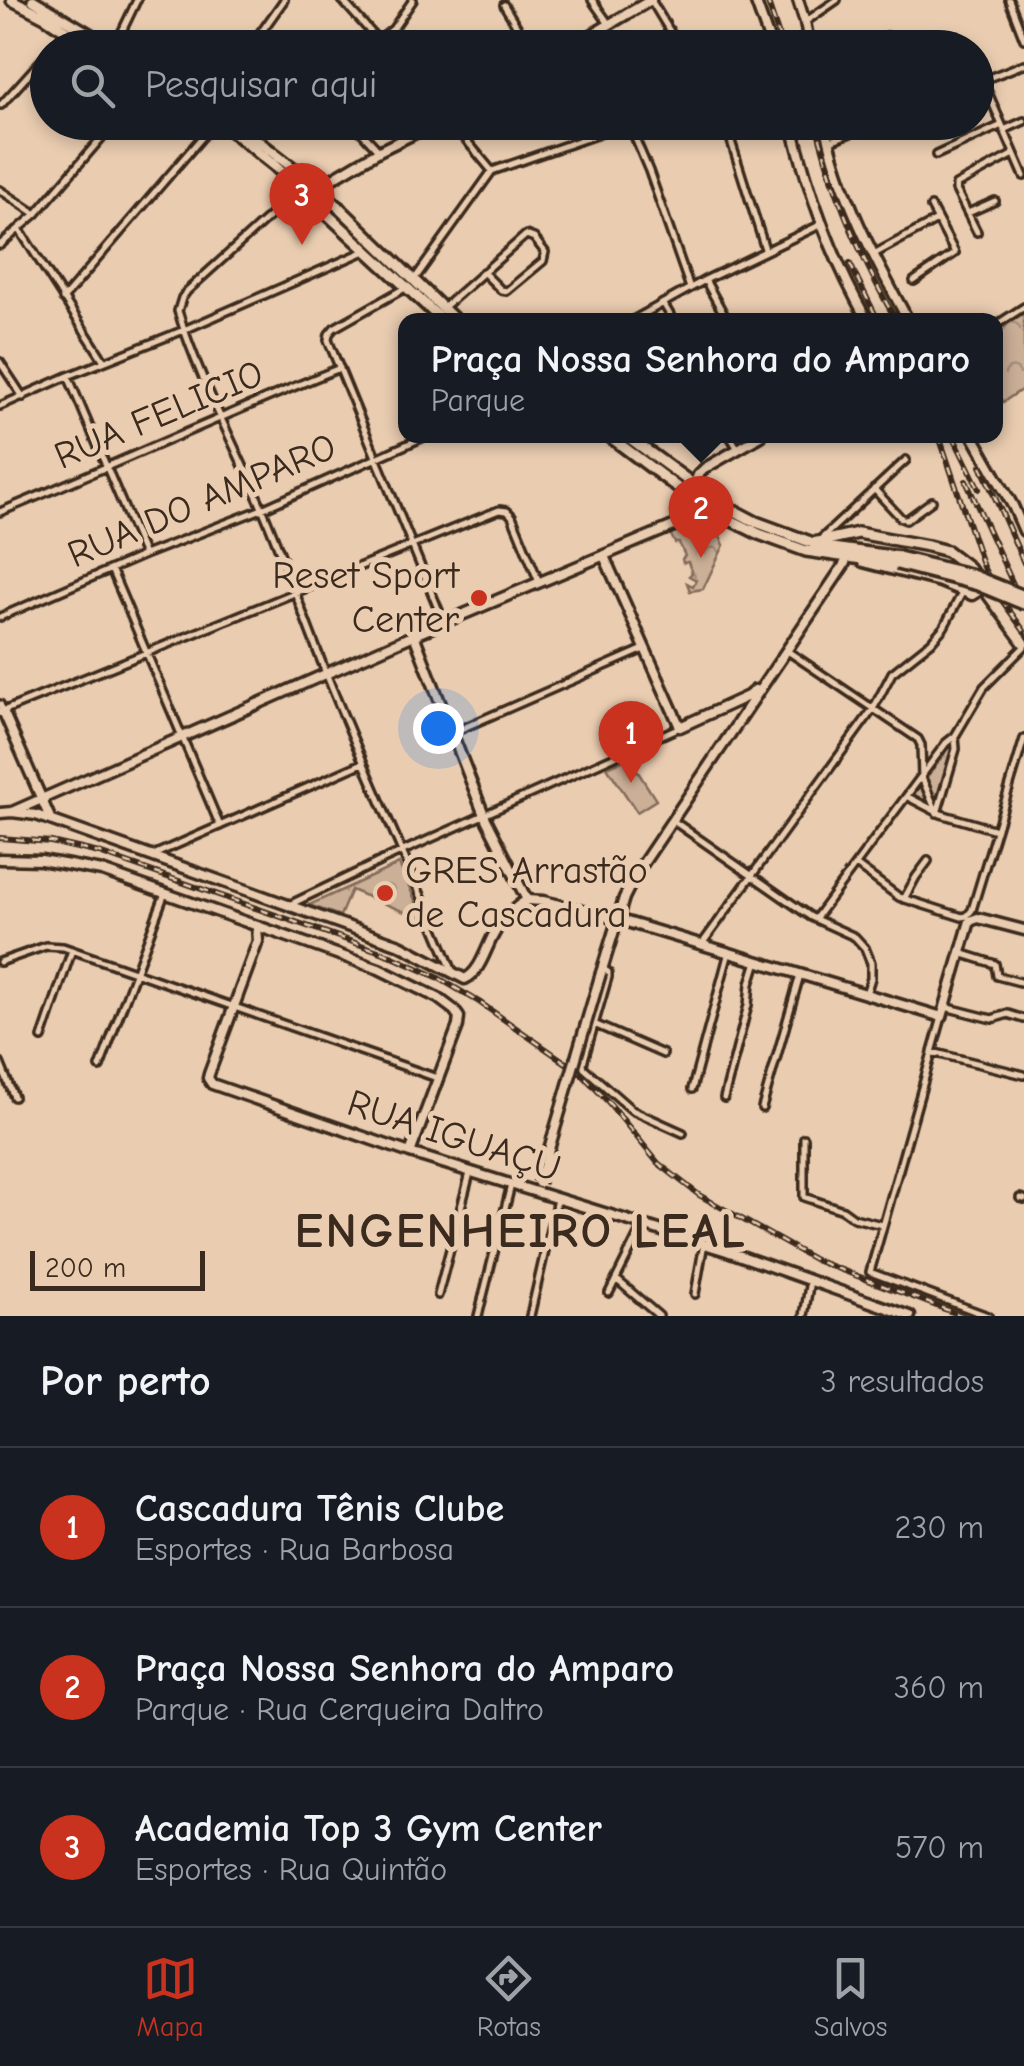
<!DOCTYPE html>
<html lang="pt">
<meta charset="utf-8">
<style>
body{margin:0;font-family:"Comic Neue",sans-serif;background:#242831;color:#f1f3f6}
.scale{position:absolute;left:30px;bottom:25px;width:175px;box-sizing:border-box;padding-left:10px;border:5px solid #3b2a1e;border-top:0;font-size:28px;line-height:35px;white-space:nowrap;color:#3b2a1e;-webkit-text-stroke:8px #eacdb1;paint-order:stroke}
.you{position:absolute;left:438px;top:728px;width:35px;height:35px;margin:-25px;border:8px solid #fff;border-radius:50%;background:#1a73e8;box-shadow:0 0 0 15px #1a73e833}
.badge{display:grid;place-items:center;width:65px;height:65px;border-radius:50%;background:#c8321e;color:#fff;font-size:32px;font-weight:700}
.pin{position:absolute;translate:-50% -82px;filter:drop-shadow(0 2px 5px #0008)}
.pin::after{content:'';position:absolute;top:52px;width:35px;height:30px;background:inherit;clip-path:polygon(0 0,100% 0,50% 100%)}
.popup{position:absolute;left:398px;top:313px;width:605px;height:130px;box-sizing:border-box;display:grid;place-content:center;border-radius:20px;background:#171b24;filter:drop-shadow(0 2px 8px #0005);font-size:32px;white-space:nowrap;color:#9ea1a6}
.popup b{font-size:38px;color:#f1f3f6}
.popup::after{content:'';position:absolute;left:50%;top:100%;margin-left:-20px;border:20px solid transparent;border-top-color:#171b24}
.list{margin:0;padding:0;list-style:none}
h2{display:flex;justify-content:space-between;align-items:center;height:130px;margin:0;padding:0 40px;font-size:42px}
h2 small{font-size:32px;font-weight:400;color:#9ea1a6}
.list li{display:grid;grid-template-columns:65px 1fr auto;gap:30px;align-items:center;box-sizing:border-box;height:160px;padding:0 40px;border-top:2px solid #363941}
.list b{display:block;font-size:38px;white-space:nowrap}
.list p{margin:0;font-size:32px;white-space:nowrap;color:#9ea1a6}
.list em{font-size:32px;font-style:normal;color:#9ea1a6}
.icon{flex:none;width:55px;height:55px;fill:none;stroke:currentColor;stroke-width:2;stroke-linecap:round;stroke-linejoin:round}
.map{position:relative;flex:none;width:1024px;height:1316px;overflow:hidden}
.search{position:absolute;background:#171b24;box-shadow:0 5px 15px #0003;left:30px;right:30px;top:30px;height:110px;display:flex;align-items:center;gap:25px;box-sizing:border-box;padding:0 35px;border-radius:55px;color:#9ea1a6;font-size:38px}
.sheet{height:610px;background:#171b24}
nav{display:flex;justify-content:space-around;align-items:center;box-sizing:border-box;height:140px;border-top:2px solid #363941;background:#171b24;font-size:28px;color:#9ea1a6}
nav a{display:grid;justify-items:center;gap:5px}
nav .on{color:#c8321e}
.map>svg:first-child{display:block}
</style>
<div class="map">
<svg width="1024" height="1316" viewBox="0 0 1024 1316">
<defs>
<pattern id="park-crowns" width="20" height="18" patternUnits="userSpaceOnUse" patternTransform="scale(2.5)"><rect width="20" height="18" fill="#cbaf97"/><path d="M2 6a3 3 0 1 1 6 0M12 15a3 3 0 1 1 6 0" fill="none" stroke="#a68f7b"/></pattern>
</defs>
<rect width="100%" height="100%" fill="#eacdb1"/>
<filter id="ink" filterUnits="userSpaceOnUse"><feTurbulence type="fractalNoise" baseFrequency=".01" numOctaves="2"/><feDisplacementMap in="SourceGraphic" scale="20" xChannelSelector="R" yChannelSelector="G"/><feConvolveMatrix kernelMatrix="1 2 1 2 8 2 1 2 1" color-interpolation-filters="sRGB"/></filter>
<g filter="url(#ink)">
<path fill="url(#park-crowns)" stroke="#836c5a" stroke-width="2.5" d="M1024,313V388L1003,402L996,392V354L999,351L996,348V332Z
M694,524L720,536L724,545L703,589L690,591L687,583L693,586L696,580L689,576L692,573L688,562L683,563L682,559L685,556L679,543H675L670,533Z
M950,742L955,744L937,804L933,807L925,806L914,794Z
M399,864L424,920L351,890L340,916L309,905Z"/>
<path fill="#cbaf97" stroke="#836c5a" stroke-width="2.5" d="M629,758L656,800L637,812L607,767Z"/>
<g fill="none" stroke-linecap="round" stroke-linejoin="round">
<g stroke="#3b2a1e" stroke-width="12">
<path id="street" d="M342,0L385,48
M592,0L609,24
M651,0L680,48
M1009,0L1024,39
M504,5L530,48
M805,22L837,0
M261,31L278,48
M887,36L893,48
M52,48L67,31
M114,48L137,0
M250,48L284,0
M369,48L393,29L413,0
M983,81L1024,176
M976,83L1024,64
M1,105L48,53
M352,122L379,151
M451,122L492,171
M725,122L765,249
M629,124L649,171L690,288
M1004,130L1024,121
M831,141L878,122
M936,155L1002,125
M300,189L187,291L182,298L178,311C199,379 234,443 262,508C286,564 305,622 328,678C368,777 413,873 453,972
M0,190L36,214
M968,213L995,201
M19,229L104,361
M977,232L956,190V185L1014,154
M0,245L36,214L115,122
M874,254L937,220
M414,280L492,171L633,122
M705,280L727,320
M914,281L955,253L931,207
M405,288L334,328L329,334L328,340L444,623
M63,299L215,122
M663,303L673,320
M443,308L526,235L534,238L545,252L543,261L507,291L501,290L483,272
M633,320L705,280L820,225
M996,325L1024,307
M0,362L23,397
M68,376L144,555
M0,406L68,376L184,330L365,251
M730,436L738,449
M874,489L901,518L906,520L932,501
M0,512C114,465 225,414 340,368
M821,539L906,460
M111,569L220,826
M0,617L144,555L262,509L426,436
M786,650L918,739L921,745L922,778L937,813
M0,704L3,711L499,510L507,511L512,516L539,582
M452,733L644,649
M908,797L941,814L996,830
M938,810L956,749L955,736
M672,820L811,917L855,937L865,948L871,963V978L866,994
M151,856L363,763
M856,865L899,897L962,917
M904,899L916,877L928,861
M291,904L383,860L680,727
M962,917L967,916L972,910L1024,739
M815,919L946,743L955,736L984,687L1024,647
M702,944L873,709L892,673L931,642L944,627L963,591
M960,953L995,964L997,976L1024,983
M0,962L46,946L63,947L437,1078
M602,968L608,972V977L583,1063L584,1068L632,1110L683,1133
M945,1007L992,1019L1008,1014L1024,1019
M942,1017L870,1272L988,1316
M594,1024L663,1054
M42,1038L72,950
M932,1052L1024,1075
M0,1063L14,1097
M100,1067L165,893
M692,1089L729,952
M724,1098L748,1005L750,984L757,961
M762,1108L800,975
M804,1138V1197L843,1210L854,1218L882,1225
M1020,1198L1024,1199
M616,1279L659,1316
M609,1293L643,1225
M695,1294L704,1243
M438,1295L470,1173
M478,1316L511,1185
M530,1316L557,1199
M804,1316L810,1280"/>
</g>
<g stroke="#3b2a1e" stroke-width="15">
<path id="secondary" d="M755,0L772,48
M798,0L805,22L810,48
M569,48L651,0
M791,122C809,194 831,256 867,320
M825,122C839,193 874,258 908,320
M314,202L318,187L379,151L438,122
M973,436L1013,506L1024,531
M694,485L698,475L705,468L761,436
M604,556L680,727L748,696L755,690
M863,562L940,582L972,595L980,590L982,585
M414,635L484,815L527,900
M0,712L3,711L50,818
M12,812L414,635L702,514L719,509L729,508
M0,813L12,812L36,815L400,945L465,979C482,971 486,945 497,929C505,917 515,907 527,900
M0,859L41,860L102,871L379,969L438,998L454,1010L459,1017L458,1026L410,1153
M527,900L543,901L617,919L942,1017L970,921L978,918L1024,930
M257,927L258,941L209,1074L208,1078L212,1084L410,1153L727,1251L910,1316
M601,973L624,898L636,874L844,565L848,556"/>
</g>
<g stroke="#3b2a1e" stroke-width="16">
<path id="primary" d="M12,0L45,17L93,48
M33,0L113,48
M220,122L275,166L442,320
M233,122L318,187L455,320
M609,436L702,506L759,534L806,551L897,564
M627,436L716,501L756,522L824,547L899,557
M690,498L695,510L693,519
M813,543L858,533L928,546L947,551L968,567L1024,643"/>
</g>
<use href="#street" stroke="#eacdb1" stroke-width="5"/>
<use href="#secondary" stroke="#eacdb1" stroke-width="8"/>
<use href="#primary" stroke="#eacdb1" stroke-width="9"/>
<g stroke="#3b2a1e" stroke-width="6">
<path id="rail" d="M767,0L783,48
M816,122C833,194 860,257 896,320
M850,264L878,320
M939,436L983,567L999,596L1024,631
M953,436L979,489
M981,466L1024,563
M966,481L1024,608
M0,838L51,842L99,853L384,953L437,977L479,1002L582,1074L610,1104L658,1163L699,1195L815,1260L963,1316"/>
</g>
<use href="#rail" stroke="#eacdb1" stroke-width="2.5" stroke-dasharray="8" stroke-linecap="butt"/>
<g stroke="#3b2a1e" stroke-width="15" stroke-linecap="butt">
<path id="secondary-bridge" d="M539,1183L601,973"/>
</g>
<g stroke="#3b2a1e" stroke-width="16" stroke-linecap="butt">
<path id="primary-bridge" d="M899,557L969,574L1024,596
M897,564L978,585L1024,604"/>
</g>
<use href="#secondary-bridge" stroke="#eacdb1" stroke-width="8"/>
<use href="#primary-bridge" stroke="#eacdb1" stroke-width="9"/>
</g>
</g>
<g fill="#c8321e" stroke="#eacdb1" stroke-width="4">
<circle cx="479" cy="598" r="10"/>
<circle cx="385" cy="893" r="10"/>
</g>
<g text-anchor="middle" dominant-baseline="central" stroke-width="10" stroke-linejoin="round" paint-order="stroke">
<g font-size="38" fill="#3b2a1e" stroke="#eacdb1">
<text transform="translate(159 415) rotate(-23)">RUA FELICIO</text>
<text transform="translate(202 501) rotate(-23)">RUA DO AMPARO</text>
<text transform="translate(454 1136) rotate(18)">RUA IGUAÇU</text>
</g>
<g font-size="38" fill="#3b2a1e" stroke="#eacdb1" text-anchor="end">
<text x="459" y="576">Reset Sport<tspan x="459" dy="44">Center</tspan></text>
<text x="405" y="871" text-anchor="start">GRES Arrastão<tspan x="405" dy="44">de Cascadura</tspan></text>
</g>
<g font-size="48" font-weight="bold" letter-spacing="2.5" fill="#3b2a1e" stroke="#eacdb1">
<text x="521" y="1231">ENGENHEIRO LEAL</text>
</g>
</g>
</svg>
<div class="scale">200 m</div>
<div class="you"></div>
<div class="pin badge" style="left:631px;top:783px">1</div>
<div class="pin badge" style="left:701px;top:558px">2</div>
<div class="popup"><b>Praça Nossa Senhora do Amparo</b>Parque</div>
<div class="pin badge" style="left:302px;top:245px">3</div>
<div class="search"><svg class="icon" aria-label="search" viewBox="0 0 24 24"><circle cx="10" cy="10" r="6"/><path d="M15 15l6 6"/></svg>Pesquisar aqui</div>
</div>
<section class="sheet">
<h2>Por perto<small>3 resultados</small></h2>
<ul class="list">
<li><span class="badge">1</span><div><b>Cascadura Tênis Clube</b><p>Esportes · Rua Barbosa</p></div><em>230 m</em></li>
<li><span class="badge">2</span><div><b>Praça Nossa Senhora do Amparo</b><p>Parque · Rua Cerqueira Daltro</p></div><em>360 m</em></li>
<li><span class="badge">3</span><div><b>Academia Top 3 Gym Center</b><p>Esportes · Rua Quintão</p></div><em>570 m</em></li>
</ul>
</section>
<nav>
<a class="on"><svg class="icon" aria-label="map" viewBox="0 0 24 24"><path d="M3 6l6-2 6 2 6-2v14l-6 2-6-2-6 2zM9 4v14M15 6v14"/></svg>Mapa</a>
<a><svg class="icon" aria-label="directions" viewBox="0 0 24 24"><path d="M12 3l9 9-9 9-9-9zM9 14v-3h6M13 9l2 2-2 2"/></svg>Rotas</a>
<a><svg class="icon" aria-label="saved" viewBox="0 0 24 24"><path d="M7 4h10v16l-5-4-5 4z"/></svg>Salvos</a>
</nav>
